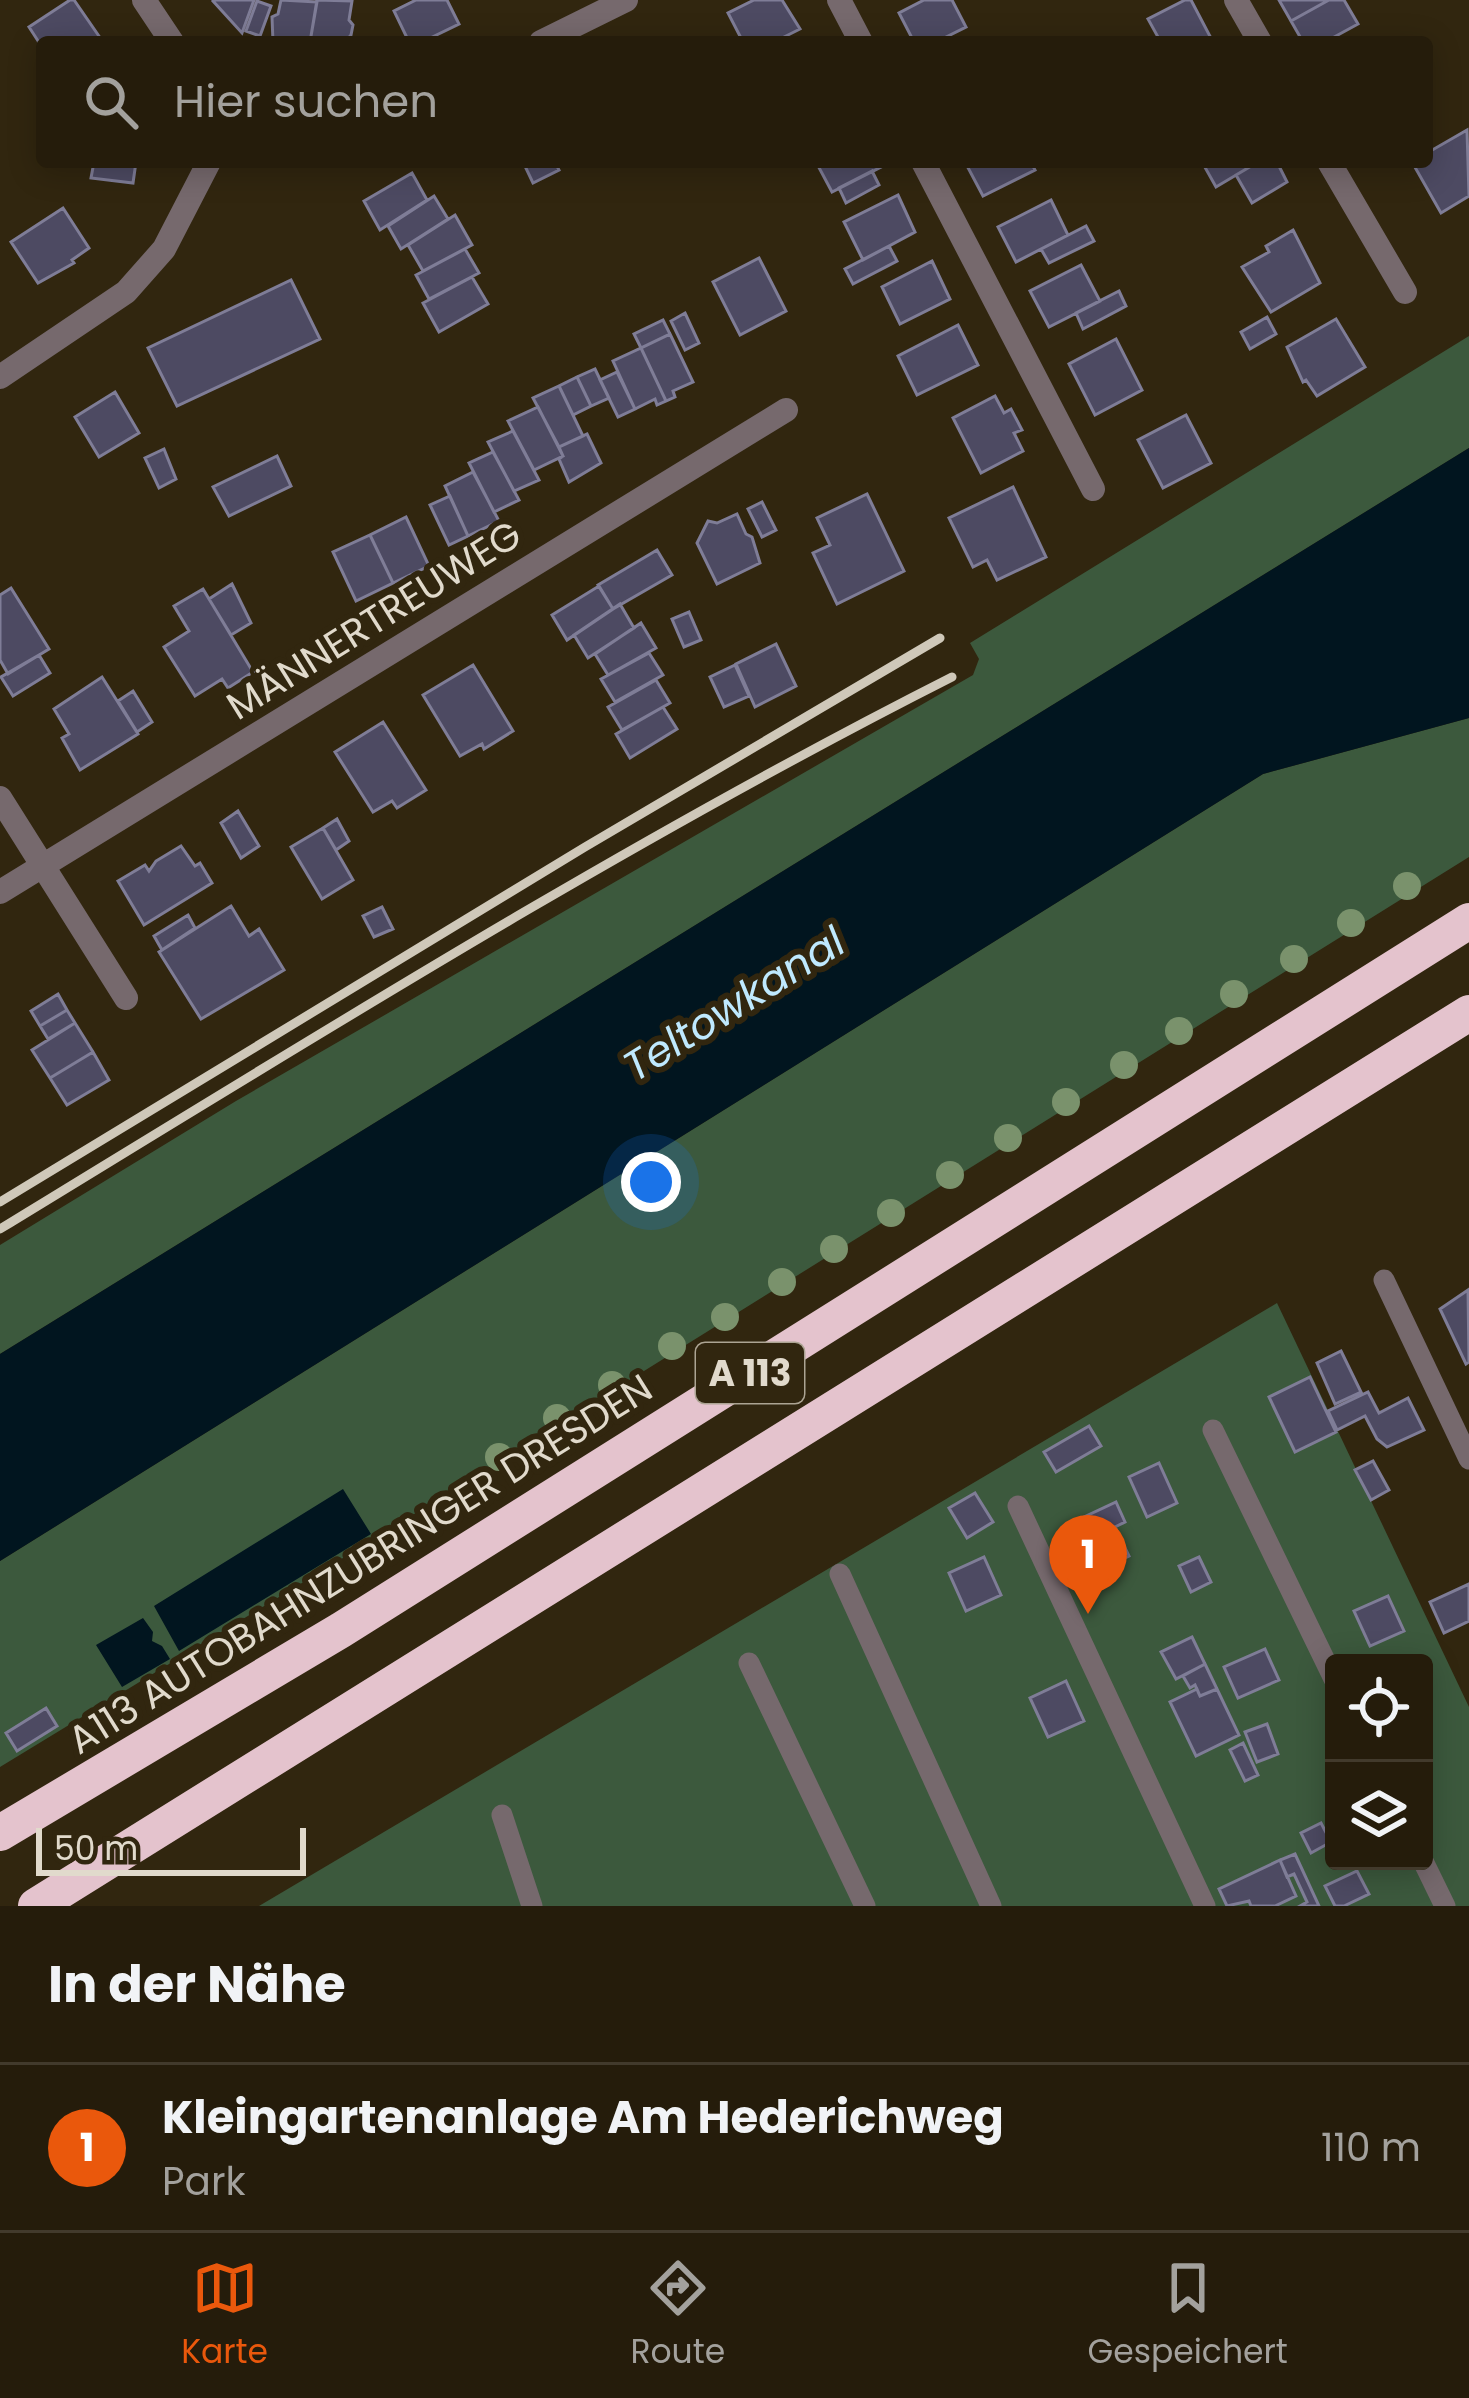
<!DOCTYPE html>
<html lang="de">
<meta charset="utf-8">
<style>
body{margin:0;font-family:Poppins,sans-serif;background:#2d2514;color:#f1f3f6}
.controls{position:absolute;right:36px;bottom:36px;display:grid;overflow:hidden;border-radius:12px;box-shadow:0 6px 30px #0003}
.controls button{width:108px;height:108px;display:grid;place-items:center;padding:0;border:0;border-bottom:3px solid #423a2c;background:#251c0b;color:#f1f3f6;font:60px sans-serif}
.scale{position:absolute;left:36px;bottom:30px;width:270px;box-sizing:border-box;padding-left:12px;border:6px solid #e1dacc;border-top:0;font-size:33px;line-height:42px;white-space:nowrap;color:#e1dacc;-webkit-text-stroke:9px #31260f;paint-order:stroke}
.you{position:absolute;left:651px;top:1182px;width:42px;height:42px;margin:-30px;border:9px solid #fff;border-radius:50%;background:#1a73e8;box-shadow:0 0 0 18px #1a73e833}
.badge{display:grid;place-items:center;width:78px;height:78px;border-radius:50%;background:#ea580c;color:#fff;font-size:39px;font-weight:700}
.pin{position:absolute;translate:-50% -99px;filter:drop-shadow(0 3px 6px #0008)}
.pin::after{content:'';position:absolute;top:63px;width:42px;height:36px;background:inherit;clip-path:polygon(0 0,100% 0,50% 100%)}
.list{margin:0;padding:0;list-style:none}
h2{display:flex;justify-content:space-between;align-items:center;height:156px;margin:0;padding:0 48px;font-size:51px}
h2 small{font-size:39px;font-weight:400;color:#a3a19d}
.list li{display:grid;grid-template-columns:78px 1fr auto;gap:36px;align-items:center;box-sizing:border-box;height:168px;padding:0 48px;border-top:3px solid #423a2c}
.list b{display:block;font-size:45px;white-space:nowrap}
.list p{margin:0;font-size:39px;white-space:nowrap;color:#a3a19d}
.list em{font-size:39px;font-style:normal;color:#a3a19d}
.icon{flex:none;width:66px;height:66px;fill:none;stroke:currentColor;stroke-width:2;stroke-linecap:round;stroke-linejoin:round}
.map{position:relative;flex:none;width:1469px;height:1906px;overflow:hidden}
.search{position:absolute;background:#251c0b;box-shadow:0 6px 30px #0003;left:36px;right:36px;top:36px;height:132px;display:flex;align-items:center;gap:30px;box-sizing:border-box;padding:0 42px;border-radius:12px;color:#a3a19d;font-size:45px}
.sheet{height:324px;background:#251c0b}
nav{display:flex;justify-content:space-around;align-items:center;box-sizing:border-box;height:168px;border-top:3px solid #423a2c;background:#251c0b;font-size:33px;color:#a3a19d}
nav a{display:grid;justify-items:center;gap:6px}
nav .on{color:#ea580c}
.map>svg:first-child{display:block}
</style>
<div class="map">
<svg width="1469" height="1906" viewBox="0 0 1469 1906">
<rect width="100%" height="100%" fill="#31260f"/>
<path fill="#3c593d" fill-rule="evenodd" d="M1469,336V448L0,1354V1245L236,1101L973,675L979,659L970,643Z
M1469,718V857L379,1536L0,1767V1561L1263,774Z
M1277,1303L1469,1707V1906H259ZM1334,1663H1424V1861H1334Z"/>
<path fill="#01151f" d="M1469,448V718L1263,774L0,1561V1354Z
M343,1489L371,1534L179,1651L154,1606Z
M143,1618L153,1632L152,1641L162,1646L170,1659L122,1687L96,1645Z"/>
<path fill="#4d4a62" stroke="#7f7d97" stroke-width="3" d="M70,0H74L103,42H42V47L29,27Z
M254,0L242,33L213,1L214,0Z
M281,0L317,2L310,42H273L272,17L278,14Z
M317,0L352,1L349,20L353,25L351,35L345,42H310Z
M416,0H447L459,24L422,42H409L394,11Z
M754,0H782L800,29L774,42H743L728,13Z
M924,0H952L966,27L936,42H914L899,13Z
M1185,0H1191L1213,42H1154L1158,37L1148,19Z
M1279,0H1329L1291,21Z
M1329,0H1344L1358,24L1325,42H1303L1291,21Z
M257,1L271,6L260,36L246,31Z
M1467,130L1469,196L1441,213L1412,162H1427V153Z
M94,162H136L133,183L91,178Z
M523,162H555L559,170L533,183Z
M816,162H881L883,166L832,192Z
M965,162H1031L1035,170L983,196Z
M1202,162H1258L1216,187Z
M1258,162H1277L1287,182L1252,203L1236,175Z
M872,171L879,185L846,203L839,188Z
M412,173L427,200L380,230L364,201Z
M898,195L915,232L863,260L844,222Z
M434,196L448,219L401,249L388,226Z
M1051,200L1068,235L1016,262L998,227Z
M63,208L89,248L72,260L74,263L38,283L11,242Z
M455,215L472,245L423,271L408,245Z
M1086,226L1094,241L1049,263L1041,249Z
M1293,230L1320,283L1271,312L1242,267L1269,252L1266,246Z
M889,246L897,261L853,284L845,269Z
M465,249L479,273L429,299L416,275Z
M759,258L786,311L740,335L713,282Z
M932,261L950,299L900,324L882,287Z
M1081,265L1100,301L1049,327L1030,291Z
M472,277L488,304L439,332L423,303Z
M291,280L320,339L177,406L148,348Z
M1119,291L1126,306L1083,329L1076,313Z
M685,313L699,343L685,350L671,321Z
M1267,317L1276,334L1250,349L1241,332Z
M1336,319L1365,367L1317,396L1306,380L1303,382L1287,347Z
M663,320L670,334L641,348L634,334Z
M958,325L978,365L917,395L898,356Z
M670,334L693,382L673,391L675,397L666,401L641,348Z
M1116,339L1142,390L1095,415L1069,364Z
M641,348L666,401L657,405L655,399L635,409L613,361Z
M595,369L609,398L591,406L577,377Z
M617,372L635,409L618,417L600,380Z
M577,377L591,406L573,415L559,386Z
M559,386L583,436L559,447L533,398Z
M115,392L139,433L99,457L75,417Z
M995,396L1004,413L1011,409L1022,430L1014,433L1023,451L981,473L953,418Z
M538,407L563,456L534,470L508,421Z
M1186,415L1211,463L1163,488L1138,440Z
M513,431L539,480L514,491L488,442Z
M587,434L601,463L569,482L559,459L563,456L559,447Z
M164,449L176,479L159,488L145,458Z
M493,452L519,500L494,512L469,463Z
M277,456L291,486L229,516L213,487Z
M473,472L499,521L468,536L445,486Z
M1013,487L1046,557L997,580L987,560L973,567L949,518Z
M867,494L904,571L837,604L813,553L830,545L817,518Z
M450,496L468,536L449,545L430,505Z
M762,502L776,530L762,537L748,509Z
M737,514L746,534L752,537L760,563L717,584L697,543L708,521L717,523Z
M406,517L429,566L393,583L370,535Z
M370,535L393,583L356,601L333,552Z
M657,550L672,575L613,609L598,585Z
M232,584L251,623L231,635L209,599Z
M599,586L613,609L567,640L552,615Z
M11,588L49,649L8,674L0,660V595Z
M203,589L253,672L228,688L222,679L195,696L164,647L189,631L174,606Z
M620,604L634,628L588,658L574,635Z
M689,612L701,640L684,647L672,619Z
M641,623L656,648L608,675L595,654Z
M776,644L796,686L755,707L736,664Z
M649,653L663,675L615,702L601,679Z
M39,655L50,673L13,696L1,677Z
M473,665L513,731L484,749L482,744L460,756L423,695Z
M735,665L749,696L724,707L710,677Z
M102,677L138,734L80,770L62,738L69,734L54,709Z
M656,680L670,703L622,730L608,707Z
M133,691L152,722L137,732L118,701Z
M663,707L677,729L630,758L616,734Z
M383,722L426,790L397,808L392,801L373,812L335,752Z
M238,811L259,846L241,858L221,823Z
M337,819L349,841L336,850L323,828Z
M323,828L353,880L322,899L291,847Z
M181,846L195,866L200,863L212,883L144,925L118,881L145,865L149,871L156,861Z
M231,906L249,936L259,929L284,970L201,1019L159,952Z
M382,907L393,929L374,937L363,916Z
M188,915L195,928L162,950L154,936Z
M58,994L67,1010L40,1026L31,1011Z
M67,1010L75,1023L48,1039L40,1026Z
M75,1023L93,1052L50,1078L32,1050Z
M93,1052L109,1080L67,1105L50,1078Z
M1468,1290L1469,1362L1466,1364L1440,1309Z
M1341,1351L1361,1392L1335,1404L1317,1363Z
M1310,1377L1336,1432L1295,1452L1269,1397Z
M1368,1392L1379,1413L1408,1398L1424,1430L1387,1447L1377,1439L1365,1416L1337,1430L1328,1411Z
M1089,1426L1101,1446L1056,1472L1044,1452Z
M1373,1461L1389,1490L1371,1500L1355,1470Z
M1159,1463L1177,1503L1147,1517L1129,1477Z
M975,1493L993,1522L967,1538L949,1508Z
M1116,1502L1125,1522L1115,1527L1129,1556L1106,1567L1082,1518Z
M984,1557L1001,1595L966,1611L949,1573Z
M1199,1557L1211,1582L1191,1592L1179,1566Z
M1469,1584V1621L1444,1633L1430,1602Z
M1388,1596L1404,1631L1370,1646L1354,1611Z
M1192,1637L1205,1664L1176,1679L1161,1652Z
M1265,1649L1279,1680L1238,1698L1224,1667Z
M1205,1664L1217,1689L1200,1696L1195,1685L1190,1688L1183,1676Z
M1066,1681L1084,1721L1048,1737L1030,1698Z
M1197,1689L1200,1696L1217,1689L1239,1735L1196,1756L1170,1702Z
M46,1708L57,1726L17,1751L6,1733Z
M1267,1724L1278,1754L1257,1762L1245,1732Z
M1243,1743L1258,1775L1245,1781L1230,1750Z
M1321,1823L1331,1842L1311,1853L1301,1833Z
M1295,1854L1319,1906H1300L1307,1902L1294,1874L1287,1877L1280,1860Z
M1280,1860L1296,1896L1275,1906H1251L1249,1901L1227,1906L1219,1889Z
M1357,1871L1369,1894L1344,1906H1335L1325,1886Z"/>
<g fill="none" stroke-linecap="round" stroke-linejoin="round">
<path stroke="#76696d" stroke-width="21" d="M1384,1280L1469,1459
M1213,1430L1334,1679
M1018,1506L1205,1906
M840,1574L991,1906
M749,1663L865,1906
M502,1815L532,1906
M1423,1861L1445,1906"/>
<path stroke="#76696d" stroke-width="24" d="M144,0L172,42
M839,0L861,42
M1236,0L1260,42
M541,42L626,0
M923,162L1093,489
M1329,162L1405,292
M0,377L126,292L164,249L209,162
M0,798L126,998
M0,892L786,410"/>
<path stroke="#e4c3cd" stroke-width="36" d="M0,1833L341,1630L1469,921
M36,1906L1469,1013"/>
<path stroke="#cfc8b9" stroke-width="9" d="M0,1202L585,847L940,638
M0,1229C313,1038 624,843 952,677"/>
</g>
<g fill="#7a926c">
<circle cx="1407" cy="886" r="14"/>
<circle cx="1351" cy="923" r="14"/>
<circle cx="1294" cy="959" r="14"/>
<circle cx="1234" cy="994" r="14"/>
<circle cx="1179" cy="1031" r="14"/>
<circle cx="1124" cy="1065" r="14"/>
<circle cx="1066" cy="1102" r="14"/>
<circle cx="1008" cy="1138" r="14"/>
<circle cx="950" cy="1175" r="14"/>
<circle cx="891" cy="1213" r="14"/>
<circle cx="834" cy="1249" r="14"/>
<circle cx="782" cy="1282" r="14"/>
<circle cx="725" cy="1317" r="14"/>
<circle cx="672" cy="1346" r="14"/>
<circle cx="612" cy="1385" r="14"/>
<circle cx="557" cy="1418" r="14"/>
<circle cx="499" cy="1457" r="14"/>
</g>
<g text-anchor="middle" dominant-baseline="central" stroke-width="12" stroke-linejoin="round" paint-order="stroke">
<rect fill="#31260f" stroke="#aca493" stroke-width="3" x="696" y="1343" width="108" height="60" rx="9"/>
<g font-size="36" font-weight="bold" fill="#e1dacc">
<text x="750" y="1373">A 113</text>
</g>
<g font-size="39" fill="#e1dacc" stroke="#31260f">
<text transform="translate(374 620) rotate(-32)">MÄNNERTREUWEG</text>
<text transform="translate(360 1564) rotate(-32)">A113 AUTOBAHNZUBRINGER DRESDEN</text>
</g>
<g font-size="42" font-style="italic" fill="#bfe9fe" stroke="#31260f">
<text transform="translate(734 1004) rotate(-32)">Teltowkanal</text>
</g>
</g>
</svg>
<div class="controls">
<button><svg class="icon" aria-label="locate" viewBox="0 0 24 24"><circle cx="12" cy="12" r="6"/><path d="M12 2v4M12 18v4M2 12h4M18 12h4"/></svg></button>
<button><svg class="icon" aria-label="layers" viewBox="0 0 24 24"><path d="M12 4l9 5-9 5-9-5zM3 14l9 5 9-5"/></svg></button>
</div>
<div class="scale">50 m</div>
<div class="you"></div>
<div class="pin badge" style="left:1088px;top:1614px">1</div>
<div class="search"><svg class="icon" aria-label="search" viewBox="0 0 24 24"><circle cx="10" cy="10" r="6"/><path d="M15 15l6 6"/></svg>Hier suchen</div>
</div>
<section class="sheet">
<h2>In der Nähe<small></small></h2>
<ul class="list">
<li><span class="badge">1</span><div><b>Kleingartenanlage Am Hederichweg</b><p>Park</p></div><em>110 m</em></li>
</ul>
</section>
<nav>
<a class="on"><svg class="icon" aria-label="map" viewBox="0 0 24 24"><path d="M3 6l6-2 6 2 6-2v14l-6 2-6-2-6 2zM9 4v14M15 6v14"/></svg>Karte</a>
<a><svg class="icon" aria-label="directions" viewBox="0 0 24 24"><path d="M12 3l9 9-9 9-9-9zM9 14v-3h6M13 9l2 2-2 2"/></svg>Route</a>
<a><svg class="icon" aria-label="saved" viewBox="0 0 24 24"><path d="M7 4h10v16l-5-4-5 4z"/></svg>Gespeichert</a>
</nav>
